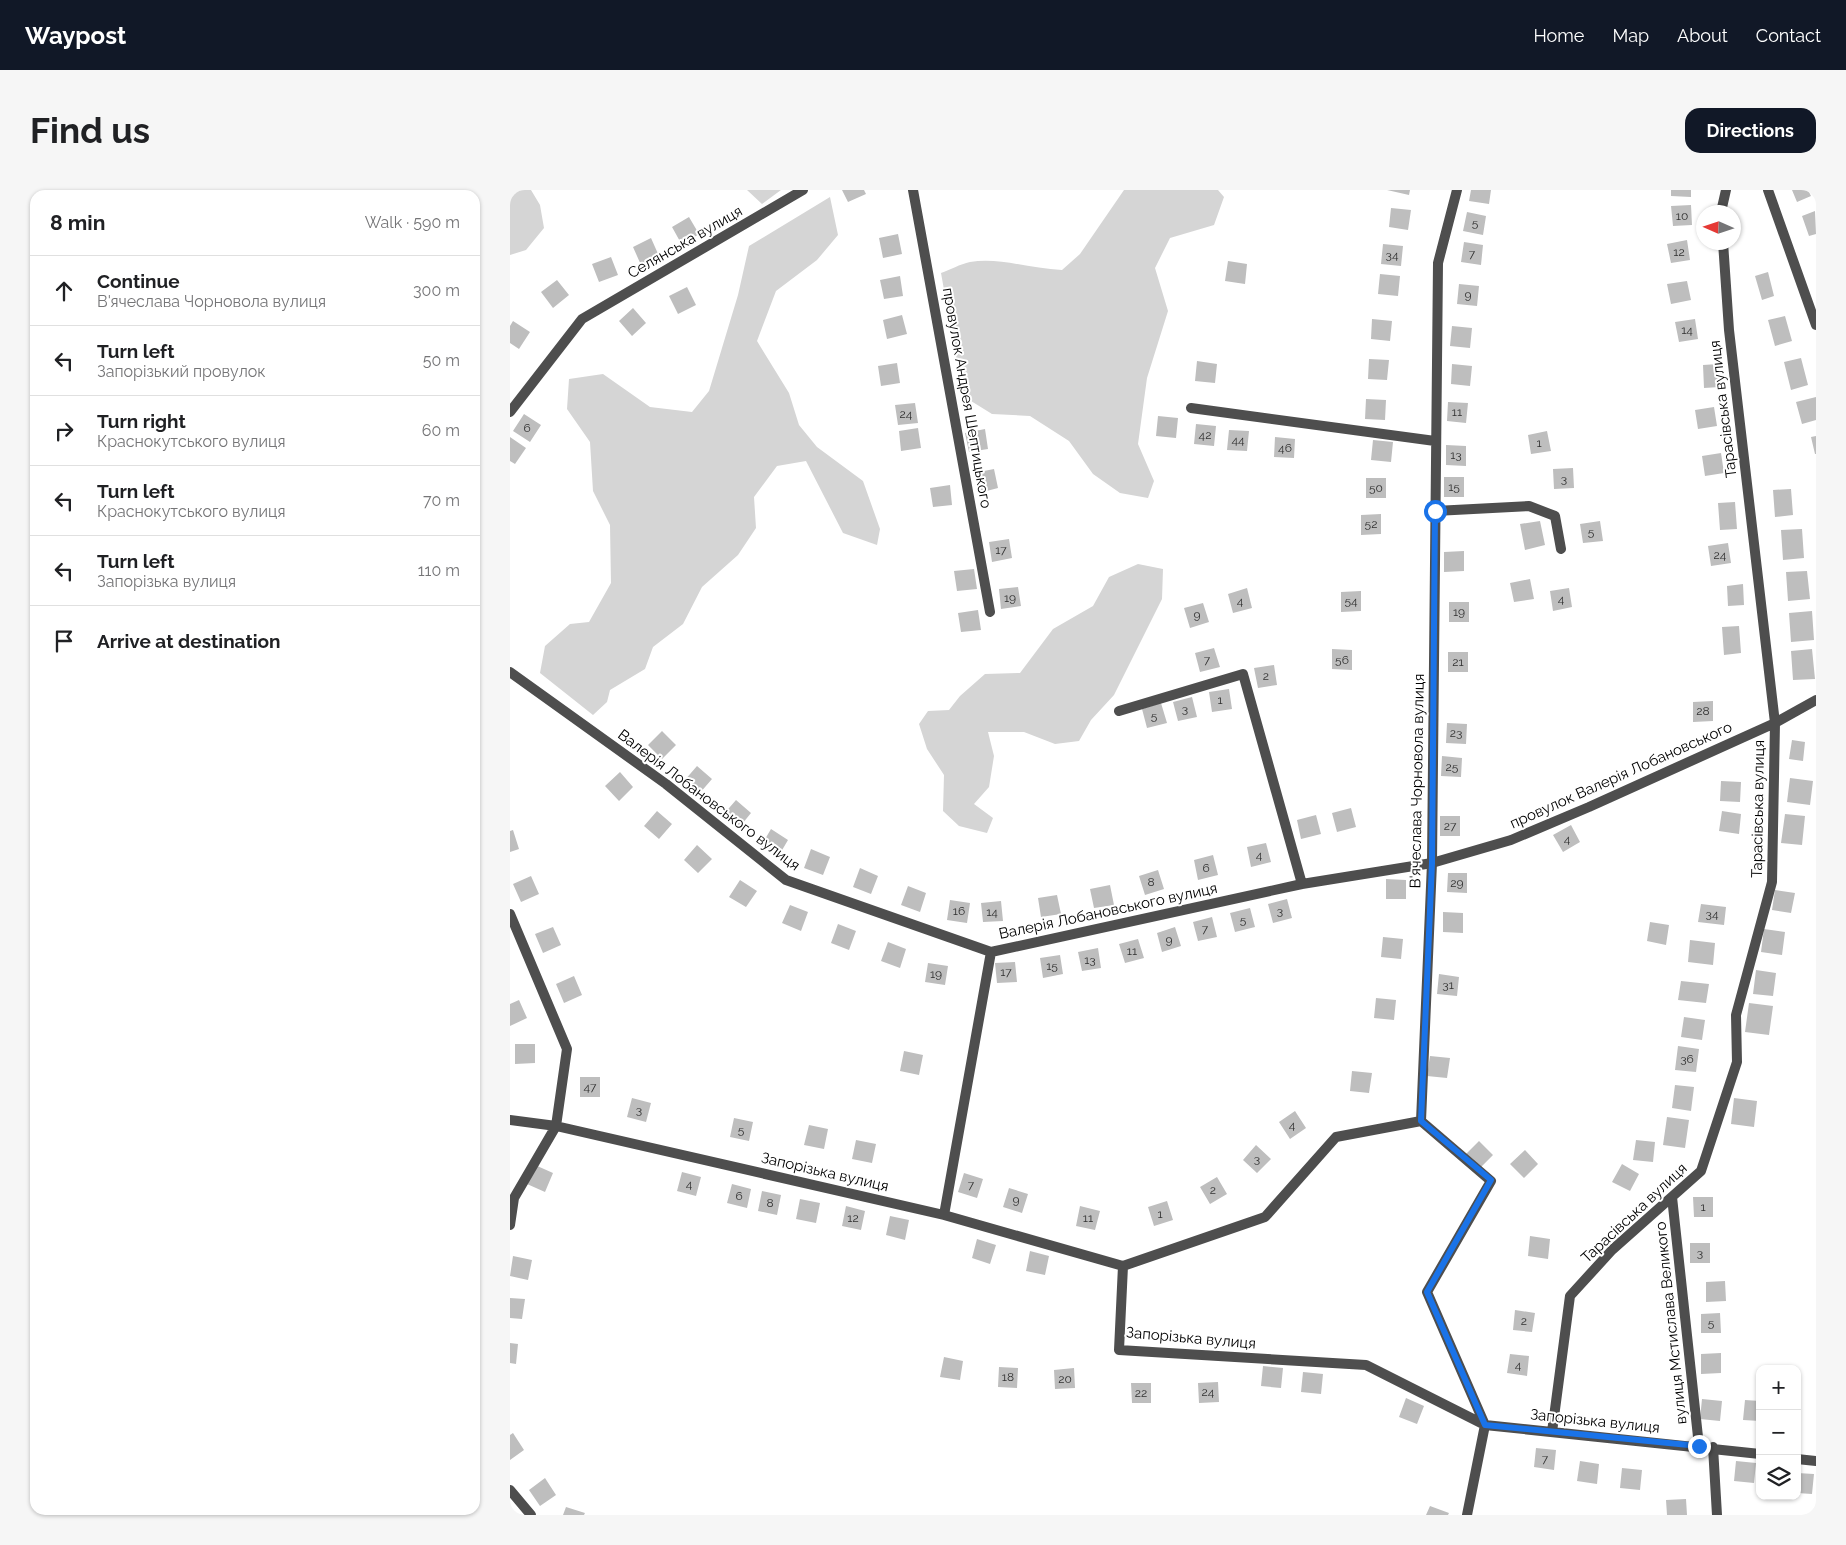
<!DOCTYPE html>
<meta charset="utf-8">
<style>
body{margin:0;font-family:Raleway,sans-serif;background:#f6f6f6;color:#202124}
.controls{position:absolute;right:15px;bottom:15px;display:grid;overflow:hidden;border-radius:10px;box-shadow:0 1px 4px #0004}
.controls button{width:45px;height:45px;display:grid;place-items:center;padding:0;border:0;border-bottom:1px solid #e0e0e0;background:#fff;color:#202124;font:25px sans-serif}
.compass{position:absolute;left:1186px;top:15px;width:45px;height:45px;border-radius:50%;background:#fff;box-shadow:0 1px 4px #0004;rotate:273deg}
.stop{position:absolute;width:15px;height:15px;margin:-11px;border:4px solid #1a73e8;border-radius:50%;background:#fff}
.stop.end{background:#1a73e8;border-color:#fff;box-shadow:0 1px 5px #0008}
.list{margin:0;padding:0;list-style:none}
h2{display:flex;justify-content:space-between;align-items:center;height:65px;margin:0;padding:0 20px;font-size:21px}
h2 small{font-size:16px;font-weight:400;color:#757577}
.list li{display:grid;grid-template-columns:32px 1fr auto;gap:15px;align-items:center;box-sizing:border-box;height:70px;padding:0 20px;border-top:1px solid #e0e0e0}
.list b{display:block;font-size:19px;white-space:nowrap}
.list p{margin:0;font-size:16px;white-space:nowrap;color:#757577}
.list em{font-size:16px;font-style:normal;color:#757577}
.icon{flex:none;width:28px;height:28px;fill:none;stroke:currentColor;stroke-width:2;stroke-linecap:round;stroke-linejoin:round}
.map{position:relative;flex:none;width:1306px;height:1325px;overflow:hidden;border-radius:15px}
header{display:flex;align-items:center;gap:30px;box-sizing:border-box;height:70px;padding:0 25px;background:#111827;color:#fff}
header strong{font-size:24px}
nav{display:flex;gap:28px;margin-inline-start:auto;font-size:18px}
.intro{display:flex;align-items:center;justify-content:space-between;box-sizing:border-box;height:120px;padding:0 30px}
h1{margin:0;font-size:35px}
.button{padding:12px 22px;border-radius:15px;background:#111827;color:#fff;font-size:18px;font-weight:700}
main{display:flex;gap:30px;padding:0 30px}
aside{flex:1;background:#fff;border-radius:15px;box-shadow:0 1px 4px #0004}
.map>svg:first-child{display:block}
</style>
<header>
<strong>Waypost</strong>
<nav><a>Home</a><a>Map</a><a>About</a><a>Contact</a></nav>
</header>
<div class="intro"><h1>Find us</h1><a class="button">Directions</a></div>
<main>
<aside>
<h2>8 min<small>Walk · 590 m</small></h2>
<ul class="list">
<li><svg class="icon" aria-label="ahead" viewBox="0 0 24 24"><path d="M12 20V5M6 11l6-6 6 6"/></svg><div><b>Continue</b><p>В'ячеслава Чорновола вулиця</p></div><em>300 m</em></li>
<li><svg class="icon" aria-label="left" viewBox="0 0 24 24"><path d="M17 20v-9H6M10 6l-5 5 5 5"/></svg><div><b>Turn left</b><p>Запорізький провулок</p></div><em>50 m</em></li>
<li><svg class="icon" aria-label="right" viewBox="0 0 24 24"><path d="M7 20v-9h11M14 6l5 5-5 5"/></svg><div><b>Turn right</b><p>Краснокутського вулиця</p></div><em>60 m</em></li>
<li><svg class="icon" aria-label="left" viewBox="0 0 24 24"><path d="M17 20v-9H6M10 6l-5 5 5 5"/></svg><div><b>Turn left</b><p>Краснокутського вулиця</p></div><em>70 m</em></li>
<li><svg class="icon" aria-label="left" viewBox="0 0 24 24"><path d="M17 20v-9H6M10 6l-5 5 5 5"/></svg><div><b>Turn left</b><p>Запорізька вулиця</p></div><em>110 m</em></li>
<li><svg class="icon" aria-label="arrive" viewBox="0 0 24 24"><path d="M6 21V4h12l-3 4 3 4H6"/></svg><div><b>Arrive at destination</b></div></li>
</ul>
</aside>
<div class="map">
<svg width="1306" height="1325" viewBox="0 0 1306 1325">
<rect width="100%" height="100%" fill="#fff"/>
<path fill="#d5d5d5" d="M0,0H21L30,15L34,38L16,60L0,65Z
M237,0H271L252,14Z
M614,0H708L714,7L704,35L660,48L645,78L658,121L637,188L628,254L644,291L638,308L610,303L583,284L559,251L520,226L482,224L453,206L431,83C440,80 450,74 460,72C490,67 521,79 552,80L570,64Z
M320,7L328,45L307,70L266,101L247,151L279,203L289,235L307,257L353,291L370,339L367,355L333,343L296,271L267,276L244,307L246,338L228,365L192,397L173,434L143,457L135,479L100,500L97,512L83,525L30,483L35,456L60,434L79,432L101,393L100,335L83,301L80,252L57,219L59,189L93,184L140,217L182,222L199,201L228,105L239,56Z
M628,374L653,379L652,409L604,505L581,530L569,551L545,554L514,542H478L484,566L479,597L464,614L483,628L477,643L449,636L433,621L434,585L417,559L409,534L418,521L439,520L450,506L475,484L510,483L543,439L583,416L599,387Z"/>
<path fill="#bebebe" d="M332,0H354L356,4L338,12Z
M877,0H900L899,5Z
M961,0H981L979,14L959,11Z
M1161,0H1181V7L1161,6Z
M1282,0H1298L1301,6L1287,12Z
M1181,15L1182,35L1163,36L1161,16Z
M881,18L901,20L898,40L879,37Z
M1305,21L1306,44L1299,46L1292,26Z
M957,22L976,26L973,45L953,41Z
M179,27L189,44L172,55L162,37Z
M388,44L392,64L373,68L369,48Z
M141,48L149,66L131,75L123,57Z
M1177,50L1180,70L1161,73L1157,54Z
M954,52L973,55L971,75L951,72Z
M873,54L893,56L891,76L871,74Z
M101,67L108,85L89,92L82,74Z
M718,71L737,74L735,94L715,91Z
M1258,82L1264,106L1252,110L1245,86Z
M870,84L890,86L888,106L868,104Z
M390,86L393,106L374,109L370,90Z
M47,90L59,105L43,118L31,102Z
M1177,91L1181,110L1161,114L1157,94Z
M949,94L969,96L967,116L947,114Z
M177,97L186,115L168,124L159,106Z
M123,118L136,133L122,146L109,131Z
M392,125L397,144L377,149L373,130Z
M1275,126L1282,151L1265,156L1258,130Z
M862,129L882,131L880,151L861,149Z
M1185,129L1188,149L1169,152L1165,132Z
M3,131L20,142L9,159L0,153V136Z
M942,136L962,138L960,158L940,156Z
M1291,168L1298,195L1281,200L1274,172Z
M859,169L879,170L877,190L858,189Z
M687,171L707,174L705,193L685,191Z
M387,173L390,193L371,196L368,176Z
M942,174L962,176L960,196L941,194Z
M1208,174L1210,197L1194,198L1193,175Z
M1306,207V230L1292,234L1286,212Z
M856,209L876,210L875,230L855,229Z
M938,212L958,213L956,233L937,231Z
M405,213L408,233L388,235L385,215Z
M1204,217L1207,236L1188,239L1185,220Z
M14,224L31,235L20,252L3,241Z
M648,226L668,228L666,248L646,246Z
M686,234L706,236L704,256L684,254Z
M408,238L411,258L391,261L389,241Z
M475,239L478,259L459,262L455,243Z
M719,240L739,241L737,261L717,260Z
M1037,241L1041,261L1021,264L1018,245Z
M1306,246V264H1305L1301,247Z
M0,247L16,258L5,274L0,271Z
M765,247L785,249L784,268L764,267Z
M863,250L883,252L881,272L861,270Z
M936,255L956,256V276L936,275Z
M1211,263L1214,283L1195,286L1192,266Z
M1063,278L1064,298L1044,299L1043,279Z
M484,279L488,298L469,303L464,283Z
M934,287H954V307H934Z
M856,288H876V308H856Z
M440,295L442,315L423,317L420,298Z
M1281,299L1283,325L1265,327L1263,300Z
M1225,312L1227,339L1210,340L1208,313Z
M871,324V344L851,345V325Z
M1030,331L1035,355L1015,360L1010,334Z
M1090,331L1093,351L1073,353L1070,334Z
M1292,339L1294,368L1273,370L1271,340Z
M499,349L502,368L482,372L479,352Z
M1218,353L1221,373L1201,376L1198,356Z
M954,361V381L934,382V362Z
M464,379L467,399L447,401L444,381Z
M1297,381L1300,409L1278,411L1276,382Z
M1020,389L1024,409L1004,412L1000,393Z
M1233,394L1234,415L1218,416L1217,396Z
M508,397L511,416L491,419L489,399Z
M737,398L742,418L723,423L718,404Z
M1059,398L1062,417L1043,421L1040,401Z
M851,401V421L831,422V402Z
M939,412H959V432H939Z
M693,413L699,432L680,438L674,418Z
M468,420L471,440L451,442L448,423Z
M1302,421L1304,450L1281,452L1279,423Z
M1229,436L1231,463L1214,465L1212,437Z
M704,458L710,477L690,482L685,463Z
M822,459L842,460V480L822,479Z
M1302,459L1305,489L1283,490L1281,461Z
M938,462H958V482H938Z
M764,475L767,495L748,498L744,478Z
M719,499L722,519L702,522L699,502Z
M682,507L687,527L668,531L663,512Z
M1203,511V531L1183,532V512Z
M651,513L657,533L637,538L632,519Z
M937,533L957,534L956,554L936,553Z
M152,541L166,555L152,569L138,555Z
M1282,550L1295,552L1293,571L1279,569Z
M932,566L952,568L951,587L931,586Z
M187,576L202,589L189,604L174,591Z
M110,582L123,597L109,611L95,596Z
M1280,588L1303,591L1300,615L1277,612Z
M1211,591L1231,592L1230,612L1210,611Z
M226,610L241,623L228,639L213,625Z
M841,618L846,637L827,642L822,623Z
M147,621L162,634L149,649L134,636Z
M1212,621L1231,624L1229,644L1209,641Z
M1275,624L1295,626L1292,655L1271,653Z
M806,625L811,644L791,649L787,630Z
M930,626H950V646H930Z
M1061,635L1070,652L1053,662L1043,645Z
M261,639L278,650L268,667L251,656Z
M3,640L9,659L0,662V641Z
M756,653L761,672L741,677L737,657Z
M187,655L202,669L188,683L174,670Z
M301,659L320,667L313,685L294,678Z
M703,665L708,685L688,690L684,670Z
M350,678L368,686L361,704L343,697Z
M648,680L654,699L635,705L629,686Z
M938,683H957V703L937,702Z
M21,686L29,704L11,712L3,694Z
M876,689L896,690V709H876Z
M230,690L247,701L236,717L219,707Z
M600,695L604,715L584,718L580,699Z
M398,696L416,703L410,722L391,715Z
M1265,700L1285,703L1281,723L1262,720Z
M547,705L551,724L531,727L528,708Z
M777,709L782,728L763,733L758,714Z
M440,710L460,713L457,733L437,730Z
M491,711L493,731L473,732L471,713Z
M1191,714L1216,717L1214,735L1188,732Z
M280,715L298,722L291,741L272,733Z
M740,718L745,737L725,742L720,723Z
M933,722L953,723V743L933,742Z
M702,727L707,747L688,751L683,732Z
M1140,732L1159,735L1156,755L1137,751Z
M328,734L346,741L339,760L321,753Z
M43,737L51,755L33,763L25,744Z
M665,737L671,756L652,762L647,743Z
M1254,739L1275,742L1272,765L1251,762Z
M873,747L893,749L891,769L871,767Z
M628,749L634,768L615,773L609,754Z
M1180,750L1205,753L1203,775L1178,772Z
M378,752L396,759L390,778L371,771Z
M588,758L591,778L572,781L568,762Z
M550,765L553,784L533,788L530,768Z
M505,772L507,792L487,793L485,773Z
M418,773L438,776L435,795L415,792Z
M1246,780L1266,783L1263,806L1243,804Z
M929,784L949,787L947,806L927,804Z
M64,786L72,805L54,813L46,794Z
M1171,791L1199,794L1196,813L1168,810Z
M866,808L886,810L884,830L864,828Z
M9,810L17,828L0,836V814Z
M1239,813L1263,816L1259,845L1235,842Z
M1174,827L1195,830L1192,850L1171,847Z
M5,854H25V873L5,874Z
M1168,856L1189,859L1186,882L1165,880Z
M394,861L413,865L409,885L390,881Z
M920,866L940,868L937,888L917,886Z
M842,881L862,883L859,903L840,901Z
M70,887H90V907H70Z
M1165,895L1184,897L1181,921L1162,918Z
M122,908L141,913L136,932L117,927Z
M1224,908L1247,911L1244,937L1221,934Z
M785,921L796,938L780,949L769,932Z
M1157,927L1179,930L1175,958L1153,955Z
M224,928L243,932L239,951L220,947Z
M299,935L318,939L314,959L294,955Z
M346,950L366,954L362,973L342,969Z
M1126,950L1145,952L1143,972L1123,970Z
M969,951L983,965L969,979L955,965Z
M746,955L761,969L747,983L733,970Z
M1015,960L1028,974L1014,988L1000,974Z
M1112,974L1129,984L1120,1001L1102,992Z
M25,975L43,983L35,1002L17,994Z
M172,982L191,987L186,1006L167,1001Z
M454,983L473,989L467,1008L448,1002Z
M707,987L717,1004L700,1014L690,997Z
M222,994L241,999L237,1018L217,1013Z
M499,998L518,1004L512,1023L493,1017Z
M252,1001L271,1005L267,1025L248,1021Z
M1183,1007H1203V1027H1184Z
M290,1009L310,1013L306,1033L286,1029Z
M657,1011L663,1030L644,1036L638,1017Z
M336,1016L355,1021L351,1040L332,1036Z
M570,1016L590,1021L585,1040L566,1036Z
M380,1026L399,1030L395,1050L376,1045Z
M1020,1046L1040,1049L1038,1069L1018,1066Z
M467,1049L486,1055L480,1074L462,1068Z
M1180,1053H1200V1073H1180Z
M520,1061L539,1066L535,1085L516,1081Z
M3,1066L22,1070L18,1090L0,1086Z
M1215,1091L1216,1111L1196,1112V1092Z
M0,1108L15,1109L12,1129L0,1128Z
M1005,1120L1025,1123L1022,1142L1003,1140Z
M1210,1123L1211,1143H1191V1124Z
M0,1153L8,1154L6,1174L0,1173Z
M1211,1163V1183L1191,1184V1164Z
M1000,1164L1019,1166L1017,1186L997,1183Z
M434,1167L453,1171L450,1190L430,1187Z
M753,1176L773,1178L771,1198L751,1196Z
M489,1177L508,1178L507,1198L488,1197Z
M564,1178L565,1198L545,1199L544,1180Z
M793,1182L813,1184L811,1204L791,1202Z
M708,1192L709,1212L689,1213L688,1193Z
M621,1193H641V1213H622Z
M896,1208L914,1216L907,1234L889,1227Z
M1192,1209L1212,1211L1210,1231L1190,1229Z
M1235,1210L1250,1211V1231L1233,1230Z
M3,1243L14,1260L0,1270V1245Z
M1026,1258L1046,1260L1044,1280L1024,1277Z
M1070,1271L1089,1274L1087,1294L1067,1291Z
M1226,1271L1246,1273L1244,1293L1224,1291Z
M1112,1278L1132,1280L1130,1300L1110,1298Z
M1287,1283L1304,1284L1302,1304L1287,1303Z
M35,1288L46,1305L30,1316L19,1300Z
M1176,1309L1177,1325H1157L1156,1310Z
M920,1316L939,1323L938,1325H916Z
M56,1317L75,1323L74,1325H53Z"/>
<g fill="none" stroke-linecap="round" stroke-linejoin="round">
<path stroke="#4e4e4e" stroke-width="10" d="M403,0L480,422
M1258,0L1306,135
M1211,22L1216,0
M681,218L925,251
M0,222L72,129L293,0
M925,321L1019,316L1045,326L1051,359
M0,482L156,594L276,690L481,762L792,694L922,673L1001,650L1079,617L1265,533L1306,510
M609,521L733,484L792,694
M0,724L57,859L46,936L4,1008L0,1035
M0,930L46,936L434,1025L613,1076L609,1160L856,1175L975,1235L1250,1264
M911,931L922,673L928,73L947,0
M1162,1007L1189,1256
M434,1025L481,762
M613,1076L755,1027L826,947L911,931L981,991L917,1102L975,1235L957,1325
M1042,1242L1060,1106L1102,1060L1191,981L1227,872L1226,825L1262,692L1265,533L1219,140L1213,52
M1203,1257L1207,1325
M1287,1269L1306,1271
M0,1300L21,1325"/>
</g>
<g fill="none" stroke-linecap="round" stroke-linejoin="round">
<path stroke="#1a73e8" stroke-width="6" d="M925,321L922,673L911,931L981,990L917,1102L975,1235L1189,1256"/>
</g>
<g text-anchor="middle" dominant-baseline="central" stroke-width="4" stroke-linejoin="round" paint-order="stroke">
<g font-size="12" fill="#303030">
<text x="1172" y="26">10</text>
<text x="965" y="33">5</text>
<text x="1169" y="62">12</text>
<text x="962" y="64">7</text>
<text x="882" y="65">34</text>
<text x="958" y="105">9</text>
<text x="1177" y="140">14</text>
<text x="947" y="222">11</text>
<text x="396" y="224">24</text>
<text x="17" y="238">6</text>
<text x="695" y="245">42</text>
<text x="728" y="250">44</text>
<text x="1029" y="253">1</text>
<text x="775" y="258">46</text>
<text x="946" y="265">13</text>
<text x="1054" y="289">3</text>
<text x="944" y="297">15</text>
<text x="866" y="298">50</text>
<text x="861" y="334">52</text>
<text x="1081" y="342">5</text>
<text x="491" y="360">17</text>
<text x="1210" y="365">24</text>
<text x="500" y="408">19</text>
<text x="1051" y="409">4</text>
<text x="730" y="411">4</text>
<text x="841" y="411">54</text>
<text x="949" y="422">19</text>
<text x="687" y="425">9</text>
<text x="697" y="470">7</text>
<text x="832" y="470">56</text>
<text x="948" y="472">21</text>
<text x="756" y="486">2</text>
<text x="710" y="510">1</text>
<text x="675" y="519">3</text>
<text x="1193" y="521">28</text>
<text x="644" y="526">5</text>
<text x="946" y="543">23</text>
<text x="942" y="577">25</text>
<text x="940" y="636">27</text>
<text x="1057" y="649">4</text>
<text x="749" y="665">4</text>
<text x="696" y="678">6</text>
<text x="641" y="692">8</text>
<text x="947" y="693">29</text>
<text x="449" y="721">16</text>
<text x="770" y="721">3</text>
<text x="482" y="722">14</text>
<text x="1202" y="724">34</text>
<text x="733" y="730">5</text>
<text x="695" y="739">7</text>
<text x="659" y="750">9</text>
<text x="622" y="761">11</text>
<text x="580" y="770">13</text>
<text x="542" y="776">15</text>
<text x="496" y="782">17</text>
<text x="426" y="784">19</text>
<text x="938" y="795">31</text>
<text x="1177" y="869">36</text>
<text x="80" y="897">47</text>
<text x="129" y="920">3</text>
<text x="782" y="935">4</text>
<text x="231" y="940">5</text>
<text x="747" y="969">3</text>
<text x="179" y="994">4</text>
<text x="461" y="995">7</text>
<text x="703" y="1000">2</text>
<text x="229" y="1006">6</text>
<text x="506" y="1010">9</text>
<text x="260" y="1013">8</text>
<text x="1193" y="1017">1</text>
<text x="650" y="1024">1</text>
<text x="343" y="1028">12</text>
<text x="578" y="1028">11</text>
<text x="1190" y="1063">3</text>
<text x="1014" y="1131">2</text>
<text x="1201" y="1133">5</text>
<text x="1008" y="1175">4</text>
<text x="498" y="1187">18</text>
<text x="555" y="1189">20</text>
<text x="698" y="1202">24</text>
<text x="631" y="1203">22</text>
<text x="1035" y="1269">7</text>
</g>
<g font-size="15" fill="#000" stroke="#fff">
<text transform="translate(175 52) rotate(-30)">Селянська вулиця</text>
<text transform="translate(457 208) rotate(80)">провулок Андрея Шептицького</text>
<text transform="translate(1213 219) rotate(-97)">Тарасівська вулиця</text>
<text transform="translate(1111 585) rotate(-24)">провулок Валерія Лобановського</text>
<text transform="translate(907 591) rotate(-89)">В'ячеслава Чорновола вулиця</text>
<text transform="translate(199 610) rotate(37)">Валерія Лобановського вулиця</text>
<text transform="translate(1248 619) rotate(-89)">Тарасівська вулиця</text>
<text transform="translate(598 721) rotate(-12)">Валерія Лобановського вулиця</text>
<text transform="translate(315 982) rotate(13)">Запорізька вулиця</text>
<text transform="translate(1124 1023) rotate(-43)">Тарасівська вулиця</text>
<text transform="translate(1161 1133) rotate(-96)">вулиця Мстислава Великого</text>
<text transform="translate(681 1148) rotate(5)">Запорізька вулиця</text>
<text transform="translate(1085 1231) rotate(6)">Запорізька вулиця</text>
</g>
</g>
</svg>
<div class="controls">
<button>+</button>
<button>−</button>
<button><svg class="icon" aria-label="layers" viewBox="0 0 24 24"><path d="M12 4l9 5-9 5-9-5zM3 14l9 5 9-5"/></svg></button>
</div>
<svg class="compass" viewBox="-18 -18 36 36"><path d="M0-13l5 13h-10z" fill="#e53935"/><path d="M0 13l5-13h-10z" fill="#757577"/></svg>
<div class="stop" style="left:925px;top:321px"></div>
<div class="stop end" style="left:1189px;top:1256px"></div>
</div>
</main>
